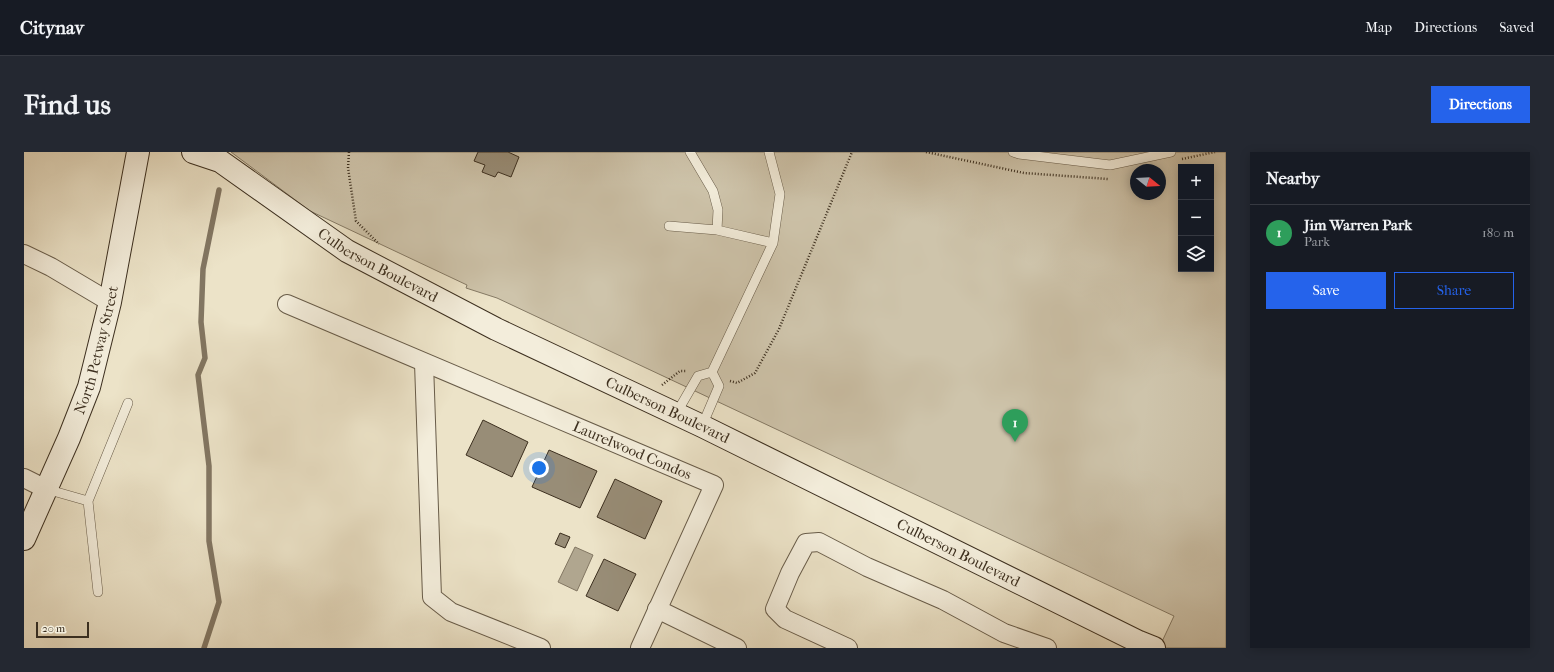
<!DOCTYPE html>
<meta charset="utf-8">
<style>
body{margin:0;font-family:"IM FELL French Canon",serif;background:#242831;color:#f1f3f6}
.controls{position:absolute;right:12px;top:12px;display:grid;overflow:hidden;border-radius:0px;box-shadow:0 2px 10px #0003}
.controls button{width:36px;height:36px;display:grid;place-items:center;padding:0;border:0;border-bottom:1px solid #363941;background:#171b24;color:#f1f3f6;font:20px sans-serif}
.compass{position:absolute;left:1106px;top:12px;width:36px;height:36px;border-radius:50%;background:#171b24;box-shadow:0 2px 10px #0003;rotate:108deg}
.scale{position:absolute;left:12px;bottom:10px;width:53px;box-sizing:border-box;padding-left:4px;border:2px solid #3c2f1f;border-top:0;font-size:11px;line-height:14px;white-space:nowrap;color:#3c2f1f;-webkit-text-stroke:3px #f3eddb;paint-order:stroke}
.you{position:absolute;left:515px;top:316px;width:14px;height:14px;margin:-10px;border:3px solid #fff;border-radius:50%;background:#1a73e8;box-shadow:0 0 0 6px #1a73e833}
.badge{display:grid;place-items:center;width:26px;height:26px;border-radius:50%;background:#2563eb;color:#fff;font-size:13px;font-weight:700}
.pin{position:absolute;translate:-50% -33px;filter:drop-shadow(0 1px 2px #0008)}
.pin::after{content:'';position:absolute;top:21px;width:14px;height:12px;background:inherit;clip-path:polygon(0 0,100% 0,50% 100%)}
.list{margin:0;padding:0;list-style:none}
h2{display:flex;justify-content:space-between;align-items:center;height:52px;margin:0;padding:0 16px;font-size:17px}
h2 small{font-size:13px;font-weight:400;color:#9ea1a6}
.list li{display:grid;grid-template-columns:26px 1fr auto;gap:12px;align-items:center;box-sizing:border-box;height:56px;padding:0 16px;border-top:1px solid #363941}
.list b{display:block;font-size:15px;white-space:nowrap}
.list p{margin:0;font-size:13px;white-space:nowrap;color:#9ea1a6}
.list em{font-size:13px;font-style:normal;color:#9ea1a6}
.actions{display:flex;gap:8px;padding:12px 16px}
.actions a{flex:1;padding:9px 0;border:1px solid #2563eb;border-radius:0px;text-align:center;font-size:14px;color:#2563eb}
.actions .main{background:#2563eb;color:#fff}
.icon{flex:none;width:22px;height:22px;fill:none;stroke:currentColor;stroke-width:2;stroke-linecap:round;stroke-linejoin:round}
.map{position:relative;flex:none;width:1202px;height:496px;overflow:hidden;border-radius:0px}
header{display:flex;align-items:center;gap:24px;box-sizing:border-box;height:56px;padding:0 20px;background:#171b24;border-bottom:1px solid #363941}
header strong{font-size:19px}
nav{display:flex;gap:22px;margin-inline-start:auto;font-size:14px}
.intro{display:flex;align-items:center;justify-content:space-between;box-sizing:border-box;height:96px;padding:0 24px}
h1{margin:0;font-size:28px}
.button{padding:10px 18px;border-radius:0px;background:#2563eb;color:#fff;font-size:14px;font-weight:700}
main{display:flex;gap:24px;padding:0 24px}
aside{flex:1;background:#171b24;border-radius:0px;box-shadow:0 2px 10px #0003}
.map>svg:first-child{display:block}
</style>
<header>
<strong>Citynav</strong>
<nav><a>Map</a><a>Directions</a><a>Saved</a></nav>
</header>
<div class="intro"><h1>Find us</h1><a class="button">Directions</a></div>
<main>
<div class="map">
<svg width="1202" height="496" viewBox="0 0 1202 496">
<rect width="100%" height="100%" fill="#ece3c8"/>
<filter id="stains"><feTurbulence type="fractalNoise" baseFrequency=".005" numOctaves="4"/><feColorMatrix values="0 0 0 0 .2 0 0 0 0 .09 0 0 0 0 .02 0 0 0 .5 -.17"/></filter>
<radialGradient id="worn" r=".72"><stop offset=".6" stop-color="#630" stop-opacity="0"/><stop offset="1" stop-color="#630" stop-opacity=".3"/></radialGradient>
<path fill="#cec4ab" stroke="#857a65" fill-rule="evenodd" d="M207,0H1202V496H1135L1150,464L473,146L442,136L443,133L286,59ZM1157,15H1187V117H1157ZM1112,18H1136V42H1112Z"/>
<path fill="#b0a68f" stroke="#827662" d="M551,395L569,403L553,439L534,430Z"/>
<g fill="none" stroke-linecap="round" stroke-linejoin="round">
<path stroke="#827662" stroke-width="5.5" d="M180,496L195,450L185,389V314L174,223L181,206L177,170L179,117L195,38"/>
</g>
<path fill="#988d77" stroke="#3c2f1f" d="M454,0H484L495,5L487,25L474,20L471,25L458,20L461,13L450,9Z
M459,268L504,290L488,325L442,303Z
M525,298L573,319L556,356L508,335Z
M591,327L638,349L621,387L573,365Z
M536,381L546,385L541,396L531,392Z
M580,407L612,422L594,459L562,444Z"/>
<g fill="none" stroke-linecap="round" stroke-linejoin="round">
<g stroke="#685c49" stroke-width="10">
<path id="lane" d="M666,0L689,39L694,58L693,78
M989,0L995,2L1086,13L1147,0
M645,74L693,78L749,91
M688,220L749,91L756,42L745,0
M652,262L674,224L688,220
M678,274L695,234L688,220
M22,337L64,349
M74,440L64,349L104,251"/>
</g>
<g stroke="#685c49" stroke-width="20">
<g id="street">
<path d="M0,102L27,115L86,150"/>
<path id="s1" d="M263,152L690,333L616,496"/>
<path d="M400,211L408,445L427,460L517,496"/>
<path d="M0,326L22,337"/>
<path d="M633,457L713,496"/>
<path d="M824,496L761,467L751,457L766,421L782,391L795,390L843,415L919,448L980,481L1023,496"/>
</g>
</g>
<g stroke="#3c2f1f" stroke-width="24">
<g id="secondary">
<path id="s2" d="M169,0L196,9L323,99L472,177L678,274L1115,490L1130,496"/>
<path id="s3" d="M0,387L45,286L65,235L86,150L114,0"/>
</g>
</g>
<path stroke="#3c2f1f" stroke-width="2.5" stroke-dasharray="1 2" stroke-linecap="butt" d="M325,0L324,16L332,69L355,92
M902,0L1000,21L1084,27
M1158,7L1191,0
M706,229L713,231L731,221L755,177L828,0
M638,233L656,219H662"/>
<use href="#lane" stroke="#f3eddb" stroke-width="9"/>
<use href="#street" stroke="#f3eddb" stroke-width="18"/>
<use href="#secondary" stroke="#f3eddb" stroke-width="22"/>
</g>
<g text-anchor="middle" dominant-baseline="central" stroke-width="3.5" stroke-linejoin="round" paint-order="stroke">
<g font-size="15" fill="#3c2f1f" stroke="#f3eddb">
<text stroke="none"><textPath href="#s2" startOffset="218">Culberson Boulevard</textPath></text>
<text stroke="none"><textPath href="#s3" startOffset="203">North Petway Street</textPath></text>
<text stroke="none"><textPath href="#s2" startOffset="542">Culberson Boulevard</textPath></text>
<text stroke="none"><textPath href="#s1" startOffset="375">Laurelwood Condos</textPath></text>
<text stroke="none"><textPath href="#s2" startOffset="866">Culberson Boulevard</textPath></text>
</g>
</g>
<rect width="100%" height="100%" filter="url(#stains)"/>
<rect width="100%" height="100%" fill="url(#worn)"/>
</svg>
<div class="controls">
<button>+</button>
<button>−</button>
<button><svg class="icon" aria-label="layers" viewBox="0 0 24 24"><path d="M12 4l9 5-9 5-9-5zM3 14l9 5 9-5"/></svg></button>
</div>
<svg class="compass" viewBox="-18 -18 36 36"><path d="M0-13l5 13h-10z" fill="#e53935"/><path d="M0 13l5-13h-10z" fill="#9ea1a6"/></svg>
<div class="scale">20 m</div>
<div class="you"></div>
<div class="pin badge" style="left:991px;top:290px;background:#2e9e5b">1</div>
</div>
<aside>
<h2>Nearby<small></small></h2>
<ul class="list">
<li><span class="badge" style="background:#2e9e5b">1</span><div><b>Jim Warren Park</b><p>Park</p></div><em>180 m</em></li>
</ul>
<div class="actions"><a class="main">Save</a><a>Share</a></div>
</aside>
</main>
